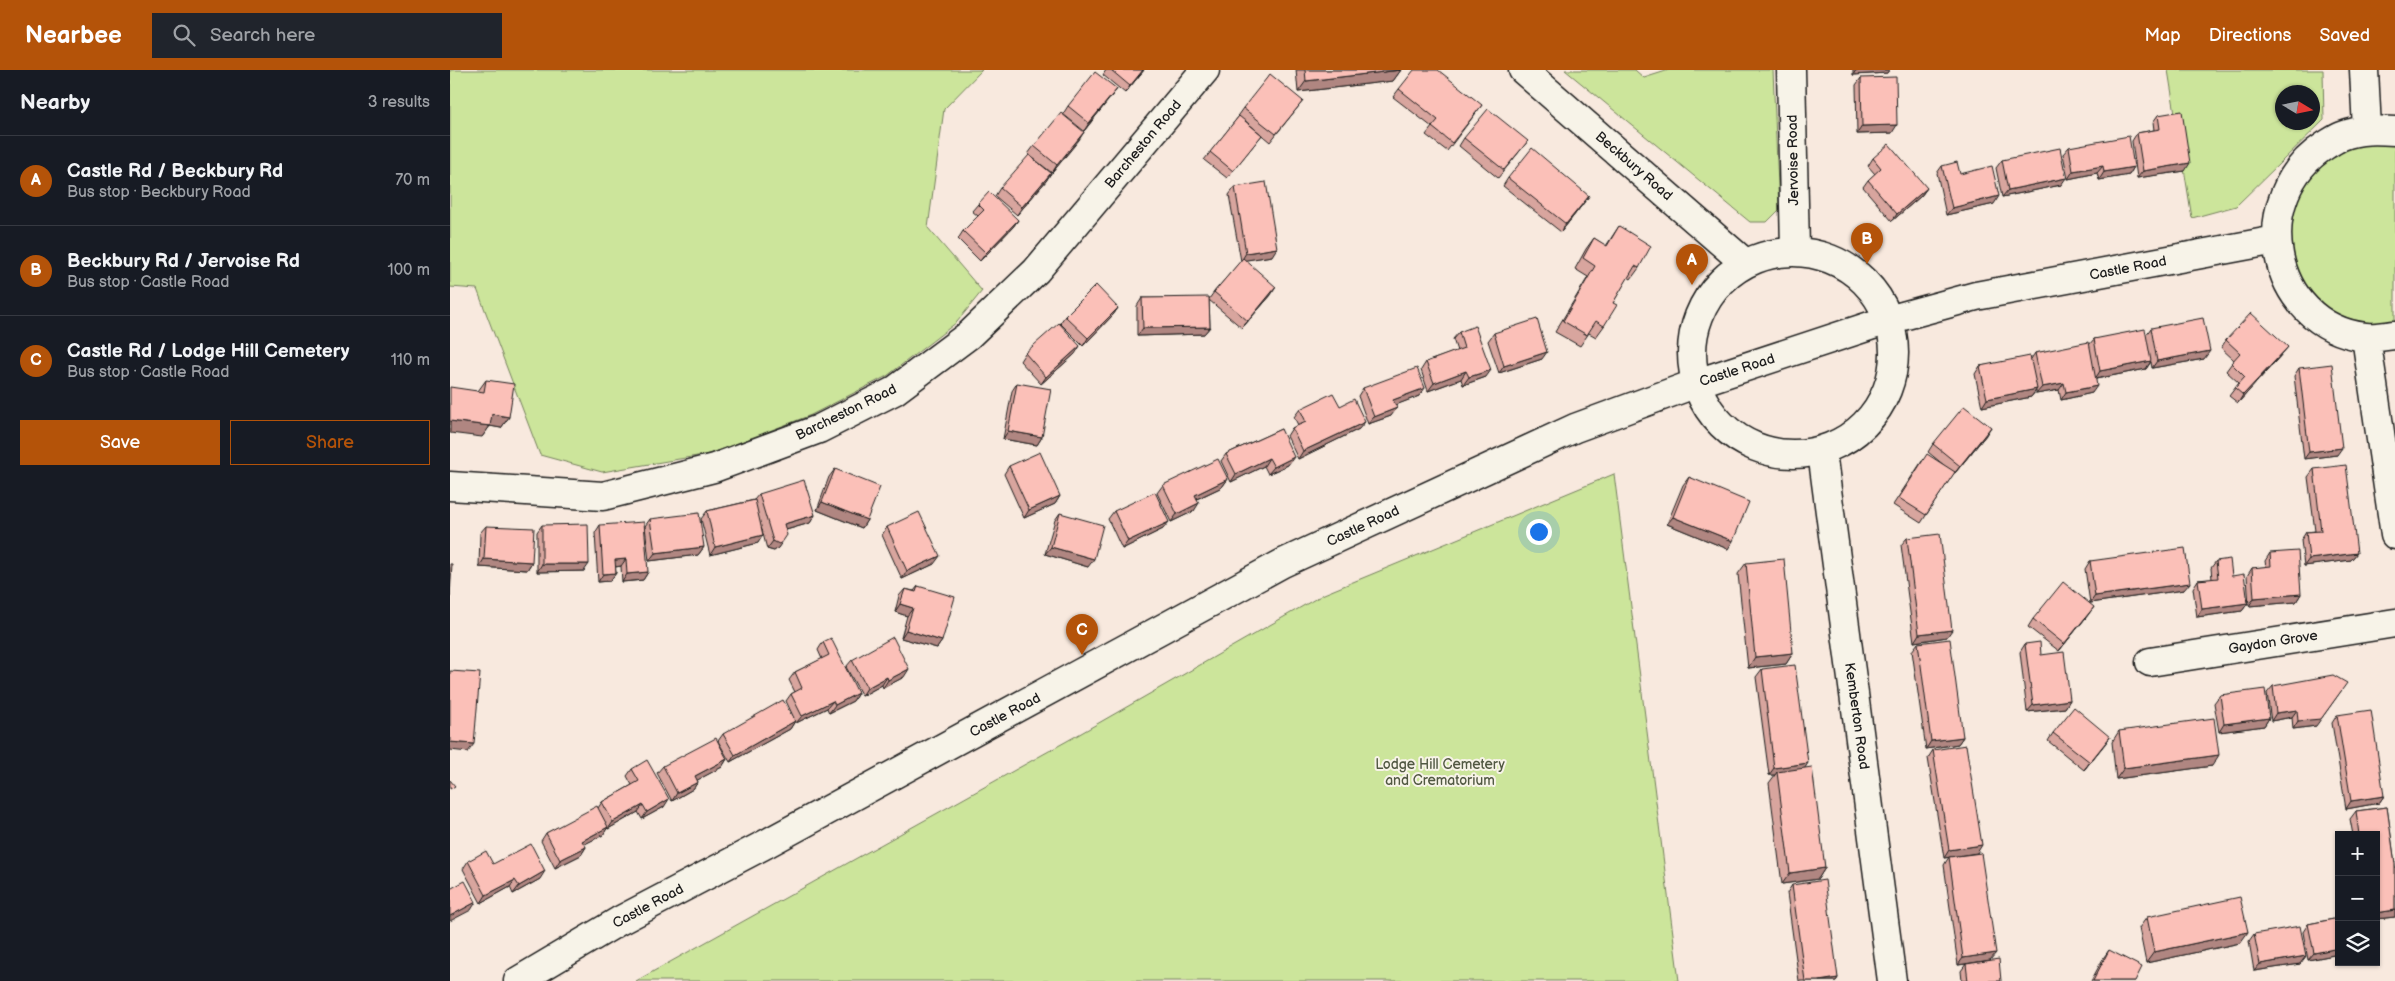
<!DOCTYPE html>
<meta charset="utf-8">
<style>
body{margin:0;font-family:"Balsamiq Sans",sans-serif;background:#20242c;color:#f1f3f6}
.controls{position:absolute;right:15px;bottom:15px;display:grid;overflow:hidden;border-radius:0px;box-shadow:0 1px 4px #0004}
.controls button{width:45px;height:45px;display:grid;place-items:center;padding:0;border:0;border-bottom:1px solid #363941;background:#171b24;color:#f1f3f6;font:25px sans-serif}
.compass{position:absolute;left:1825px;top:15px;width:45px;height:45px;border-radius:50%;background:#171b24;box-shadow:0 1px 4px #0004;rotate:100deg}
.you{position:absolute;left:1088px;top:461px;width:18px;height:18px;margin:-12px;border:4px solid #fff;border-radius:50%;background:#1a73e8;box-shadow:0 0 0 8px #1a73e833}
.badge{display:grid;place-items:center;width:32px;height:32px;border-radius:50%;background:#b45309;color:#fff;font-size:16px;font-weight:700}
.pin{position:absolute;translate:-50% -41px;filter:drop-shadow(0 1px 2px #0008)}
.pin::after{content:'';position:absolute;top:26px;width:18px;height:15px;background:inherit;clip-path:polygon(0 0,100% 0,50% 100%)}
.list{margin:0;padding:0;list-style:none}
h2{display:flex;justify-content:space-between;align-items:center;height:65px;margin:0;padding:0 20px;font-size:21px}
h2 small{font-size:16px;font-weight:400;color:#9ea1a6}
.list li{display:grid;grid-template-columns:32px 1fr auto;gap:15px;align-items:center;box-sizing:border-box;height:90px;padding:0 20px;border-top:1px solid #363941}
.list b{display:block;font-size:19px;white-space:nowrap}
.list p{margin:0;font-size:16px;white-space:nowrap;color:#9ea1a6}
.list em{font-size:16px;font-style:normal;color:#9ea1a6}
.actions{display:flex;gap:10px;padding:15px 20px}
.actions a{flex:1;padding:11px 0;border:1px solid #b45309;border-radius:0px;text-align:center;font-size:18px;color:#b45309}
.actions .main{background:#b45309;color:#fff}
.icon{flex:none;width:28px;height:28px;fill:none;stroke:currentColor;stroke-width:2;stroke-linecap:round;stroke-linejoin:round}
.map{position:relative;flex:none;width:1945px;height:911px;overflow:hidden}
header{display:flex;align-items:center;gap:30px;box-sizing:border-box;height:70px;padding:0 25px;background:#b45309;color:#fff}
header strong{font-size:24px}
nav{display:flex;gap:28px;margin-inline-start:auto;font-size:18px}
.search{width:350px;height:45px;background:#20242c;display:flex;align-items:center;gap:12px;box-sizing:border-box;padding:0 18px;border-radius:0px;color:#9ea1a6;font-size:19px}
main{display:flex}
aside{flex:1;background:#171b24}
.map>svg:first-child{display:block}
</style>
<header>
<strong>Nearbee</strong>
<div class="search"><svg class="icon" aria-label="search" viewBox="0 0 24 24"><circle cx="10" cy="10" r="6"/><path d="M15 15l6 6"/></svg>Search here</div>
<nav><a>Map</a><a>Directions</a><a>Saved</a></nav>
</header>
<main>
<aside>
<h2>Nearby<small>3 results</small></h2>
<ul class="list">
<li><span class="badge">A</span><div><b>Castle Rd / Beckbury Rd</b><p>Bus stop · Beckbury Road</p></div><em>70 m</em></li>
<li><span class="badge">B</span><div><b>Beckbury Rd / Jervoise Rd</b><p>Bus stop · Castle Road</p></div><em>100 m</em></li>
<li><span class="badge">C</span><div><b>Castle Rd / Lodge Hill Cemetery</b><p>Bus stop · Castle Road</p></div><em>110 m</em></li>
</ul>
<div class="actions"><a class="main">Save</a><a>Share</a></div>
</aside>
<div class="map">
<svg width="1945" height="911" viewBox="0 0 1945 911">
<rect width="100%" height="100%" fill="#f8e9de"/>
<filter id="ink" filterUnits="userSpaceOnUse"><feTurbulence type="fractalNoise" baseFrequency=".02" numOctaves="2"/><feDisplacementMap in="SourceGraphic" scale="10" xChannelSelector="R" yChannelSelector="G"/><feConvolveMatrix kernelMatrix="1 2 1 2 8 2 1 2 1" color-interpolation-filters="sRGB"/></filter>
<g filter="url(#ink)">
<path fill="#cce59b" stroke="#74805c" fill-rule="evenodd" d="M0,0H532L494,39L478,158L532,221L507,252L437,306L361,345L259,384L152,402L90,385L27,219L0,217Z
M1115,0H1185L1194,8L1219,0H1323L1329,140L1317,152H1300Z
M1718,0H1873L1874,50L1786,136L1742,148ZM1832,22H1862V52H1832Z
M1945,70V256L1937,258L1875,244L1836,195L1835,134L1849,107L1898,72Z
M1164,404L1229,911H186L626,666L874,524Z"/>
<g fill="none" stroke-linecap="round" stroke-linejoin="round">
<g stroke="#1c1c1c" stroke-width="31">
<path id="minor" d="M1073,0L1295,193
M1341,0L1345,179
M1242 283a101 101 0 1 1 202 0a101 101 0 1 1-202 0Z
M1372,382L1442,911
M0,416L153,426L264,398L369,359L444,321L519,265L586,201L755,0
M1700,592L1945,553"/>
</g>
<g stroke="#1c1c1c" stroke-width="31">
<path id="tertiary" d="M1914,0L1917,59
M1945,61C1927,60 1910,59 1892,66C1887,68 1881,72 1876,75C1796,125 1818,255 1915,267C1924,268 1935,266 1945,265
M1916,267L1945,465
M68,911L169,851L312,776L833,493L1125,358L1247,313L1438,250L1526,226L1826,170"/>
</g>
<use href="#minor" stroke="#f7f3e8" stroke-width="28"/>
<use href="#tertiary" stroke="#f7f3e8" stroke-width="28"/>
</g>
<path fill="#d8a59e" stroke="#1c1c1c" d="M656,0H694L675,23L653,5Z
M846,0H951L943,11L848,22Z
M1403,0H1439L1437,3L1403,5Z
M1411,8L1442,63L1407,64L1406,15Z
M667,19L634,61L613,44L618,36Z
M949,19L1032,35L997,81L976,65L982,57L943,27Z
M853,31L820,72L794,50L812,65L777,108L754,90L789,46L788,45L793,38Z
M1708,45L1735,101L1687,108L1682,71L1687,63L1704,60L1703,52Z
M634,62L602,103L578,84L584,76Z
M1014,68L1078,71L1048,108L1009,76Z
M1619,77L1684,97L1679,105L1649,110L1647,103L1618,109L1613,84Z
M1423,88L1477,118L1471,126L1442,151L1413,117L1418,110L1425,104L1418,96Z
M1552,90L1611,115L1552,127L1546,98Z
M1492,96L1510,104L1544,134L1496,145L1487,103Z
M601,103L596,111L567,145L545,126L550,118Z
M1058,108L1133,134L1111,162L1053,116Z
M785,117L822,186L795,190L821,225L792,258L759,230L760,257L754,264L687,266V236L692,228L759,229L764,222L791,191L779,125Z
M528,134L568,150L563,157L530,191L508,169L513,161L528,146L522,141Z
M1169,156L1189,198L1181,209L1178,207L1163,233L1154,256L1146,267L1139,263L1130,276L1105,262L1138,207L1125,199L1136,179L1144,168L1156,176Z
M668,238L663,245L633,276L610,253L615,246Z
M1701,258L1754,289L1702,298L1701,292L1696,299L1646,309L1642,323L1611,330L1609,320L1586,324V321L1581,327L1532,337L1525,304L1530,296L1581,289L1585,283L1639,275L1644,269L1696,265Z
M1009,262L1036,307L1013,315L1011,309L978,321L971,300L976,292L1007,281L1003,269Z
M1044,263L1092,289L1049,303L1038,271Z
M1776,270L1832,284L1788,333L1779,326L1789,313L1776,301L1784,290L1771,278Z
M575,283L625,284L591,314L570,291Z
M1849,298L1887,385L1854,389L1844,306Z
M36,310L59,347L51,358L40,356L32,367L28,321Z
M567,313L592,367L587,375L553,369L562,321Z
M913,318L969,326L945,335L941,346L918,354L908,326Z
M850,339L909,359L848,389L837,366L842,358L848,355L844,347Z
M831,359L838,395L818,404L814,396L781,412L771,391L776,384Z
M1536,365L1505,403H1504L1471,453L1443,435L1472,391L1495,396L1478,382L1483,374Z
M559,396L610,426L605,434L574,448L554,404Z
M385,399L417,450L412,458L367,440L379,407Z
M1864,399L1907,483L1901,490L1854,496L1851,470L1856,462L1865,461L1858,407Z
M1239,407L1278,479L1217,454L1233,415Z
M778,409L772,417L747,429L744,441L721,452L707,423L713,415Z
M309,424L365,445L360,453L336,460L328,478L324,481L317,479L312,460L308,473L260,485L251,449L257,441L304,430Z
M664,441L713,459L672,479L658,449Z
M610,443L638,497L595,484L605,450Z
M200,449L254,477L248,485L199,491L195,456Z
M92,455L134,501L87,502V462Z
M150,455L198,502L193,510L172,512L171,496L165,497L166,503L160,511L148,512L145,463Z
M36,456L82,492L77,500L29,497L30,463Z
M437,457L484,494L452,509L432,465Z
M1457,468L1497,567L1464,572L1451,475Z
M1820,483L1851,524L1846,532L1799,536L1797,506L1802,498L1816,497L1815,491Z
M1640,491L1734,520L1640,533L1635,499Z
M1766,491L1782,506L1798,533L1792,541L1747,547L1743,518L1748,510L1762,509L1761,498Z
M1296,493L1343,583L1336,594L1298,598L1288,504Z
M468,516L492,571L487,578L451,568L457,546L445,542L449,526L455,519L464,521Z
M1638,545L1609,581L1578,557L1583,549Z
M373,572L408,623L403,631L379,643L377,638L346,653L345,651L340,659L280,692L268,671L273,664L344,648L336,631L341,624L345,622L339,610L345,602L372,589L368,580Z
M1468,573L1513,667L1508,674L1476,679L1462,581Z
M1575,574L1591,585L1620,630L1615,638L1577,642L1570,582Z
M402,590L454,607L433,618L432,615L412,626L396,597Z
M1312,599L1355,698L1375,798L1368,809L1332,814L1319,713L1325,705H1319L1306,607Z
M1823,616L1866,656L1843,659L1842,647L1821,651L1817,623Z
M1770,625L1819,648L1814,656L1769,662L1764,633Z
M1887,645L1934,726L1929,733L1896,739L1882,653Z
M1669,661L1762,696L1666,709L1662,672Z
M1603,663L1660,667L1634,700L1598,671Z
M1483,680L1527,783L1494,788L1478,688Z
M277,689L272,697L247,710L248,712L243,719L222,731L207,703L213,696Z
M182,699L214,737L192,749L188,742L158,759L157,758L153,765L134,774L136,777L131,785L105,798L91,771L96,763L148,738L152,732L182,715L177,706Z
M1937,737L1945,794V847L1926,849V765H1903L1900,749L1906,741Z
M1499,787L1540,890L1551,911H1512L1511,901L1516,894L1508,895L1494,795Z
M18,791L43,794L90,809L63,824L60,817L31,833L13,799Z
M1342,815L1388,908L1386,911H1349L1337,823Z
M1697,847L1790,873L1696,893L1689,858Z
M1889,848V884L1858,890L1853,862L1858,854Z
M1804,864L1856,886L1850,894L1804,901L1799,871Z
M1659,880L1685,911H1641L1654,887Z"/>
<path fill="#b08681" stroke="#1c1c1c" d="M693,0H694L675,23L680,16Z
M951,0L943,11L848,22L856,11Z
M1406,0H1439L1437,3L1403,5Z
M667,19L661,27L634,61L639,53Z
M1447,55L1442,63L1407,64L1412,56Z
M634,62L629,70L602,103L607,95Z
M1740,93L1735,101L1687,108L1693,101Z
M1653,96L1647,103L1618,109L1623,101Z
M1684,97L1679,105L1649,110L1654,102Z
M601,103L596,111L567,145L572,137Z
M1616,108L1611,115L1552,127L1558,120Z
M1477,118L1471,126L1442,151L1447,144Z
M1139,126L1133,134L1111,162L1116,154Z
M1549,126L1544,134L1496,145L1502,138Z
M568,150L563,157L530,191L536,183Z
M827,178L822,186L791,191L796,183Z
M826,217L821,225L792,258L798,251Z
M668,238L663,245L633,276L638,268Z
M760,257L754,264L687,266L693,258Z
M630,276L625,284L591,314L596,307Z
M1838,277L1832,284L1788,333L1793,325Z
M1760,281L1754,289L1702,298L1707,291Z
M1097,282L1092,289L1049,303L1054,296Z
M1701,291L1696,299L1645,309L1650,301Z
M1041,300L1036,307L1013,315L1019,307Z
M1016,301L1011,309L978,321L984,313Z
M1614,313L1609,320L1586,324L1592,317Z
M1647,316L1642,323L1611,330L1616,322Z
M975,318L969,326L938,338L943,330Z
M1587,319L1581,327L1532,337L1537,329Z
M947,338L941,346L918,354L924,347Z
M42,344L59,347L51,358L34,355Z
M0,351L40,356L32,367L0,363Z
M915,352L909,359L848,389L853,381Z
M1541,357L1536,365L1505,403L1510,396Z
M558,361L592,367L587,375L553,369Z
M1892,378L1887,385L1854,389L1859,382Z
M844,387L838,395L818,404L824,397Z
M819,388L814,396L781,412L786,404Z
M778,409L772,417L740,432L745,425Z
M610,426L605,434L574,448L579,440Z
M372,432L417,450L412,458L367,440Z
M749,433L744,441L721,452L727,444Z
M365,445L360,453L329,462L334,454Z
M1223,447L1283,471L1278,479L1217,454Z
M719,452L713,459L672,479L678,471Z
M313,465L308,473L260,485L265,477Z
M323,471H333L328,478L324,481L317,479Z
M254,477L248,485L199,491L205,483Z
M601,477L644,489L638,497L595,484Z
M1907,483L1901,490L1854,496L1859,489Z
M490,486L484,494L452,509L457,501Z
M34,489L82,492L77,500L29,497Z
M176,489L171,496L159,498L165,490Z
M92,494H139L134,501L87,502Z
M198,502L193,510L172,512L177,504Z
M166,503L160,511L148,512L153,504Z
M1740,513L1734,520L1640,533L1645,526Z
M1851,524L1846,532L1799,536L1804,528Z
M1798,533L1792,541L1747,547L1752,539Z
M450,534L463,538L457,546L445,542Z
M1644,537L1638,545L1609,581L1614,574Z
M456,560L492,571L487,578L451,568Z
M1502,560L1497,567L1464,572L1469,564Z
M1343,583L1336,594L1298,598L1305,587Z
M459,599L454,607L433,618L438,610Z
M437,607L432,615L412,626L417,618Z
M1891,621L1866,656L1843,659L1848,651Z
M408,623L403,631L379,643L385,635Z
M1620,630L1615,638L1577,642L1583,635Z
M383,631L377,638L346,653L352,646Z
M1847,640L1842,647L1821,651L1826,643Z
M1819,648L1814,656L1769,662L1774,654Z
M345,651L340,659L280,692L285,685Z
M1513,667L1508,674L1476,679L1481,671Z
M1660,667L1655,674L1634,700L1640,692Z
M0,672L24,674L18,682L0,680Z
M1769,685L1762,696L1666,709L1674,698Z
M277,689L272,697L240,714L245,706Z
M1358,693L1353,701L1327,702L1325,705H1319L1324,698Z
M248,712L243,719L222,731L227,723Z
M1934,726L1929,733L1896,739L1901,731Z
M219,729L214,737L192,749L197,742Z
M193,735L188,742L158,759L163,752Z
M158,757L153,765L127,778L132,771Z
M1532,775L1527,783L1494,788L1499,780Z
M136,777L131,785L105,798L110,790Z
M1375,798L1368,809L1332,814L1340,803Z
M95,801L90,809L63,824L69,816Z
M65,810L60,817L31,833L36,825Z
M26,832L21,840L0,851V846Z
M1945,840V847L1926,849V843Z
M1798,862L1790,873L1696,893L1704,882Z
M1889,878V884L1858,890L1864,883Z
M1546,883L1540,890L1508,895L1513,888Z
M1856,886L1850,894L1804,901L1810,894Z
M1388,908L1386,911H1369Z"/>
<path fill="#fbc0b8" stroke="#1c1c1c" d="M661,0H693L680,16Z
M855,0H951L856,11Z
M964,0H988L1032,35L1002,73L982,57L988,50L949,19Z
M645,2L667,19L639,53L618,36Z
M820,4L853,31L826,64L793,38Z
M1446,7L1447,55L1412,56L1411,8Z
M1038,39L1078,71L1054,100L1014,68Z
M1732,41L1740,93L1693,101L1687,63L1710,59L1708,45Z
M611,43L634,62L607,95L584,76Z
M789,46L812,65L783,101L760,82Z
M1679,66L1684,97L1654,102L1653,96L1623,101L1619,77Z
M1439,74L1477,118L1447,144L1418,110L1431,98L1423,88Z
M1082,78L1139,126L1116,154L1058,108Z
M1610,78L1616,108L1558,120L1552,90Z
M579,85L601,103L572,137L550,118Z
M1507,92L1510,104L1542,96L1549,126L1502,138L1492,96Z
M816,112L827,178L796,183L785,117Z
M539,122L568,150L536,183L513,161L534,140L528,134Z
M1169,156L1201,176L1189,198L1185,196L1163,233L1167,235L1154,256L1146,251L1137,265L1113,251L1145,196L1133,188L1144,168L1157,176Z
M793,188L826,217L798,251L764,222Z
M646,215L668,238L638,268L615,246Z
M759,227L760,257L693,258L692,228Z
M1801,243L1838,277L1793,325L1785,318L1795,307L1781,293L1790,283L1776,270Z
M1753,248L1760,281L1707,291L1701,258Z
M1087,249L1097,282L1054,296L1044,263Z
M609,253L630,276L596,307L575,283Z
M1025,256L1041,300L1019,307L1016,301L984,313L976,292L1014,278L1009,262Z
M1695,259L1701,291L1650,301L1644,269Z
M1639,272L1647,316L1616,322L1614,313L1592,317L1585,283Z
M1580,286L1587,319L1537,329L1530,296Z
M1882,294L1892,378L1859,382L1849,298Z
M967,298L975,318L943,330L947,338L924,347L913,318Z
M36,310L64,314L59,347L42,344L40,356L0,351V317L34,322Z
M567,313L601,319L592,367L558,361Z
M883,323L890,336L904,329L915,352L853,381L842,358L856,352L850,339Z
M1514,336L1541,357L1510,396L1483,374Z
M831,359L844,387L824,397L819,388L786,404L776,384Z
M590,382L610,426L579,440L559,396Z
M1477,384L1505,402L1476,445L1449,428Z
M768,389L778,409L745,425L749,433L727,444L713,415Z
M1896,395L1907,483L1859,489L1856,462L1871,461L1864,399Z
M385,399L430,417L417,450L372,432Z
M1239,407L1299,432L1283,471L1223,447Z
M354,410L365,445L334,454L337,465L333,471L329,474L323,471L309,424Z
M705,422L719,452L678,471L664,441Z
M305,430L313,465L265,477L257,441Z
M469,442L490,486L457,501L437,457Z
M249,443L254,477L205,483L200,449Z
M610,443L653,455L644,489L601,477Z
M194,452L198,502L177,504L176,489L165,490L166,503L153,504L150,455Z
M138,454L139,494H92V455Z
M36,456L84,458L82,492L34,489Z
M1490,464L1502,560L1469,564L1457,468Z
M1735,478L1740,513L1645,526L1640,491Z
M1848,481L1851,524L1804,528L1802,498L1821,496L1820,483Z
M1334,489L1343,583L1305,587L1296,493Z
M1780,489L1782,506L1794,504L1798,533L1752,539L1748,510L1768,508L1766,491Z
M0,494H2L0,527Z
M1613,512L1644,537L1614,574L1583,549Z
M468,516L505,527L492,571L456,560L463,538L450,534L455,519L466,522Z
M443,567L459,599L438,610L437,607L417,618L402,590Z
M381,568L408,623L385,635L383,631L352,646L341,624L352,618L345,602L379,585L373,572Z
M1500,569L1513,667L1481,671L1468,573Z
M1590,572L1591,585L1614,582L1620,630L1583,635L1575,574Z
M1345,595L1358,693L1324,698L1312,599Z
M0,601L30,603L24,674L0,672Z
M1883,605L1897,613L1871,649L1848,651L1847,640L1826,643L1823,616Z
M1815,619L1819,648L1774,654L1770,625Z
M333,630L345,651L285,685L273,664Z
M1624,637L1660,667L1640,692L1603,663Z
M1921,640L1934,726L1901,731L1887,645Z
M1764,648L1769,685L1674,698L1669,661Z
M266,668L277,689L245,706L248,712L227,723L213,696Z
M1516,675L1532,775L1499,780L1483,680Z
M197,690L219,729L197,742L193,735L163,752L152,732L189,711L182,699Z
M1362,697L1375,798L1340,803L1327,702Z
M0,710L5,716L0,719Z
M147,736L158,757L132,771L136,777L110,790L96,763Z
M1937,737L1945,794V840L1926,843V765H1909L1906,741Z
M81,774L95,801L69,816L65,810L36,825L18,791L36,781L43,794Z
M1531,783L1546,883L1513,888L1499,787Z
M1375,810L1388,908L1369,911H1355L1342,815Z
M15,811L26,832L0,846V819Z
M1790,827L1798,862L1704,882L1697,847Z
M1889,848V878L1864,883L1858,854Z
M1850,856L1856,886L1810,894L1804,864Z
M1659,880L1692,897L1685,911H1643Z
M1549,889L1551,911H1518L1516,894Z"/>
</g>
<g text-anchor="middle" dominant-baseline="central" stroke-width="4" stroke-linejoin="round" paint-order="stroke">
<g font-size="14" fill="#1c1c1c" stroke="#f7f3e8">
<text transform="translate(693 74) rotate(-50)">Barcheston Road</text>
<text transform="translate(1343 90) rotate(-91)">Jervoise Road</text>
<text transform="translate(1184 96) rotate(41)">Beckbury Road</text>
<text transform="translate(1678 198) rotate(-11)">Castle Road</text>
<text transform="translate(1287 300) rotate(-18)">Castle Road</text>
<text transform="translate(396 342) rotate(-26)">Barcheston Road</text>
<text transform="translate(913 456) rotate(-25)">Castle Road</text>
<text transform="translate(1823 572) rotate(-9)">Gaydon Grove</text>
<text transform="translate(555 645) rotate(-28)">Castle Road</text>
<text transform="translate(1407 646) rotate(82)">Kemberton Road</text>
<text transform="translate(198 836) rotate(-28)">Castle Road</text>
</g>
<g font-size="14" fill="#515842" stroke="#f7f3e8">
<text x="990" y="694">Lodge Hill Cemetery<tspan x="990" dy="16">and Crematorium</tspan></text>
</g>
</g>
</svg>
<div class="controls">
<button>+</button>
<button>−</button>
<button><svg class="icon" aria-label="layers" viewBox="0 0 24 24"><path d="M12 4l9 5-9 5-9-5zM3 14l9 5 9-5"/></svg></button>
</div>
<svg class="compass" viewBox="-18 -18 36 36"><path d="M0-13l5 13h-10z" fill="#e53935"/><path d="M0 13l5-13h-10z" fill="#9ea1a6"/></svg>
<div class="you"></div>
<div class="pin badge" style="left:1242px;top:215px">A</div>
<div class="pin badge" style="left:1417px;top:194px">B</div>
<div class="pin badge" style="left:632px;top:585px">C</div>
</div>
</main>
